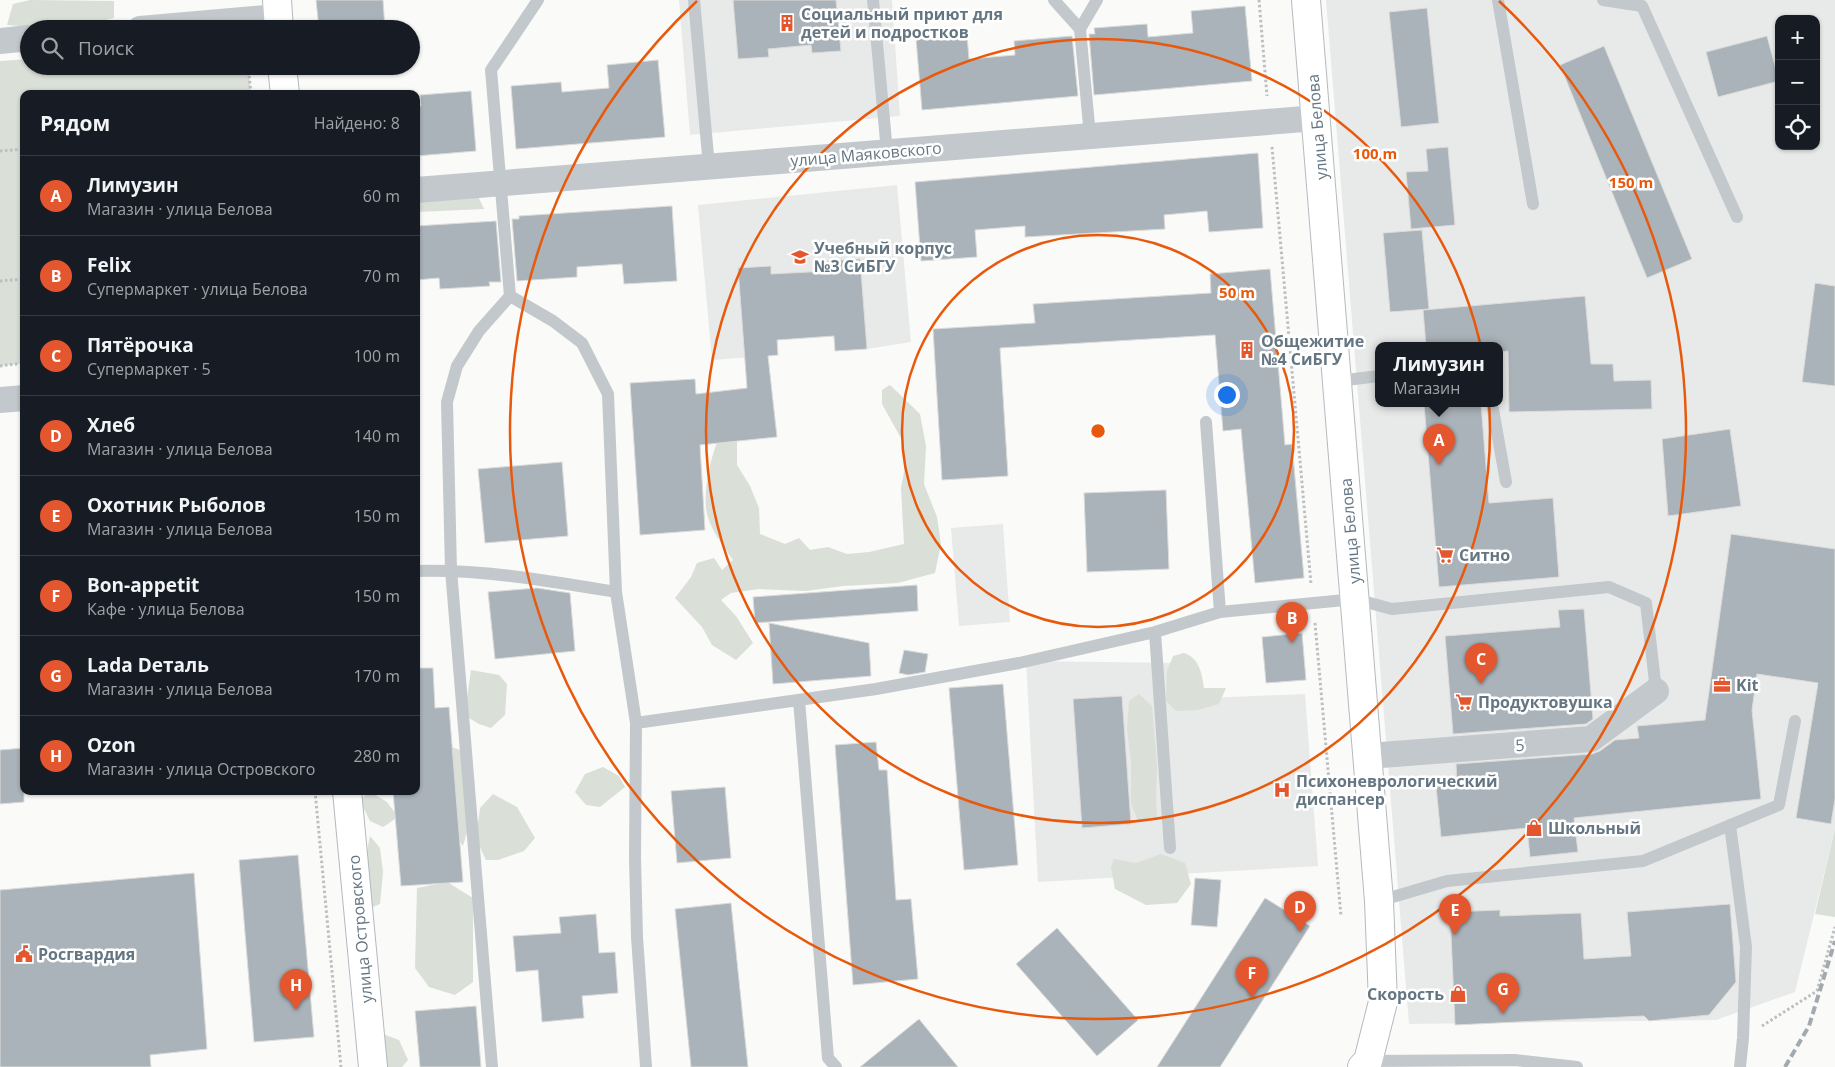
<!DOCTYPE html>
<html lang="ru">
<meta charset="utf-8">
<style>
body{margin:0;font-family:"Open Sans",sans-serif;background:#242831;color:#f1f3f6}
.controls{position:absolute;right:15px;top:15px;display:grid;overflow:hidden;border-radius:10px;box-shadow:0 1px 4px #0004}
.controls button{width:45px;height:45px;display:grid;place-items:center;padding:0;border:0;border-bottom:1px solid #363941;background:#171b24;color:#f1f3f6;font:25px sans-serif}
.you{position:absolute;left:1226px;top:394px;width:18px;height:18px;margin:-12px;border:4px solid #fff;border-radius:50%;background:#1a73e8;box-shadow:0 0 0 8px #1a73e833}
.badge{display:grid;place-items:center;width:32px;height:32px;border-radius:50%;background:#e4572e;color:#fff;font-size:16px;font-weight:700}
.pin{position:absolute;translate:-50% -41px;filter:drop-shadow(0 1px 2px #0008)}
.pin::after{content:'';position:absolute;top:26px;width:18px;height:15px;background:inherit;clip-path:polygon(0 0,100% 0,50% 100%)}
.popup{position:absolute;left:1375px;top:342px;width:128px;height:65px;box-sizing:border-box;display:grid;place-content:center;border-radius:10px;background:#171b24;filter:drop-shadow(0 1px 4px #0005);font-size:16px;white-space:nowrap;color:#9ea1a6}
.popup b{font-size:19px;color:#f1f3f6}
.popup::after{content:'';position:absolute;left:50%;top:100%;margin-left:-10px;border:10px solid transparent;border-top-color:#171b24}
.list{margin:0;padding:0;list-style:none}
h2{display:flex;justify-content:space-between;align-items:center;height:65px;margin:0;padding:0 20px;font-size:21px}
h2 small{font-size:16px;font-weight:400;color:#9ea1a6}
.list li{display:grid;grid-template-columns:32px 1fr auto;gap:15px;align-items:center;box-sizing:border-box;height:80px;padding:0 20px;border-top:1px solid #363941}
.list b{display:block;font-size:19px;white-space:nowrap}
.list p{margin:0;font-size:16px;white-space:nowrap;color:#9ea1a6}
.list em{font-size:16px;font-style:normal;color:#9ea1a6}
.icon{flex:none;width:28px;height:28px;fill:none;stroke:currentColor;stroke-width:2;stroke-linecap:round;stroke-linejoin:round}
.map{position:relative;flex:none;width:1835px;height:1067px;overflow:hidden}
.search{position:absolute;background:#171b24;box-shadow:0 1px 4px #0004;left:20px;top:20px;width:400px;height:55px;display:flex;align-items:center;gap:12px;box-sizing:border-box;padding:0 18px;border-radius:28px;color:#9ea1a6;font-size:19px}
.panel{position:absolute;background:#171b24;box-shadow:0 1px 4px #0004;left:20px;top:90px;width:400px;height:705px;border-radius:10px}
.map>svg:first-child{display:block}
</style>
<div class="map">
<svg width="1835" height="1067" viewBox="0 0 1835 1067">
<rect width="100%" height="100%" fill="#fafaf8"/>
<path fill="#e8e9e9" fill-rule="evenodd" d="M679,0H892L900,116L690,135Z
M1326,0H1835V829L1795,992L1716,1020L1409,1024ZM1779,19H1816V146H1779ZM1379,346H1499V404H1379Z
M897,185L911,342L867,349L835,351L833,336L778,340V355L712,360L698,205Z
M1003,524L1010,622L959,626L951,528Z
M1026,661L1181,663L1182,699L1305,694L1318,866L1038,882Z"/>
<path fill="#dadfd7" d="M30,0L114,1V18L100,21L63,22L32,27L7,25L13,4Z
M29,59V66H248L251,94H24V363L0,366V61Z
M416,190L476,192L484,209L416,212Z
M890,385L920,414L926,446L924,484L937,517L941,544L935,573L898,583L843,586L806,591L759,589L731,593L721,600L736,616L753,643L736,660L712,645L702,627L675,598L691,577L697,563L714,558L722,570L733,560C722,544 708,527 706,508C704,489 711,455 719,438L737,442V465L750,486L759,508L760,534L785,544L799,538L810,550L828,547L847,554L869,552L904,544L901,488L905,467L902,440L882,404V390Z
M1184,653C1199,658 1202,673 1204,688H1226L1219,704L1198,710L1176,711L1166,701L1167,671L1173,656Z
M471,670L499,675L507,684L505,715L491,728L479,724L469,718L467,698Z
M1139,694L1152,706L1157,765L1156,800L1157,818L1138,821L1131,804V762L1127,729L1129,701Z
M451,747L463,751L471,819L463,846L455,836Z
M603,767L619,776L625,787L600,807L586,805L575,792L585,774Z
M369,791L387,802L398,817L383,827L370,821L360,801Z
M493,794L517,807L535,838L524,851L498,860H486L476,839L480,808Z
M1835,829V917L1815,914Z
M370,836L380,848L383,872L380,904L373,907C361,892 366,854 370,836Z
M1161,854L1185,863L1191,884L1177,903L1146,905L1115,889L1111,867L1114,859L1136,863Z
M447,882L473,898V982L455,995L429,987L415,968L417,888Z
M383,1034L399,1040L408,1060L402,1067H377Z"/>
<path fill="#aab3b9" stroke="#dcdcda" d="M316,0H383L385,29H319Z
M733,0H836L841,51L812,53L811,45L768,49L769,57L738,59Z
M1245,6L1252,81L1094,95L1089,34H1095L1094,28L1147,24L1148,37L1193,33L1191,11Z
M1427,8L1439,123L1401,127L1389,12Z
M967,35L969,59L1015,55L1014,41L1072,36L1078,96L922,110L916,39Z
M1767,36L1779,81L1718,97L1706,52Z
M1604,46L1692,259L1647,278L1560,65Z
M658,60L665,137L516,149L511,86L561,82L562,92L609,88L607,65Z
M471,91L476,151L416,156V106H421L420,95Z
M1448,147L1455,225L1411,229L1406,172L1428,171L1426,149Z
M1258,153L1263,228L1209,232L1207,211L1164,215L1165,229L1025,237V226L975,230L977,257L921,261L915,182Z
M672,206L677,281L624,284L622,264L577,267V277L517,281L512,219H519V216Z
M496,221L501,282H489L490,286L440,289L439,278L416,280V226Z
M1422,230L1429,309L1390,312L1383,233Z
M860,259L867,349L835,351L834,336L777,340L778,355L768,356L777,437L700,445L705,530L640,535L630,383L695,379L696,394L747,388L738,268L771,266V274L828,271L827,261Z
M1270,269L1285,445L1292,444L1304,578L1255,583L1241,429L1223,431L1215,335L1000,348L1008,476L942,480L933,329L1035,323L1033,304L1211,293L1210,274Z
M1815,283L1835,286V386L1802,382Z
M1585,296L1591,364H1613L1614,381L1651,380L1652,409L1509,412L1508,351L1499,352V346H1426L1423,310Z
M1424,404H1481L1489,503L1553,498L1559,577L1439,587Z
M1730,429L1741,506L1668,516L1662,439Z
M562,462L568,536L485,543L478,469Z
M1166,490L1169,569L1087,572L1084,493Z
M1731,534L1835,549V799L1831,824L1796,818L1818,683L1757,674L1752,710L1761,799L1574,818L1578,852L1530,857L1527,828L1441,837L1436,786L1457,784L1456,764L1592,754L1600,751L1615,740L1639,738L1637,726L1705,720Z
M917,585L918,611L755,623L753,597Z
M537,588L570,593L575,651L495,659L488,592Z
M1584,609L1593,719L1586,724L1453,734L1445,636L1560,627L1558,610Z
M769,623L869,643L871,676L773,684Z
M1302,633L1306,680L1266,683L1262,637Z
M904,650L928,654L925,672L908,675L899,673Z
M416,668H433L435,708L449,707L463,882L401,886L393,791H416Z
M1003,684L1018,865L964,870L949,688Z
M1122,696L1131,824L1082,828L1073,699Z
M876,742L879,770H887L896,900L911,899L918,979L853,985L835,745Z
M24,748V802L0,804V750Z
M725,787L731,858L677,863L671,791Z
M298,855L314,1037L254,1042L239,860Z
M194,873L207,1049L150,1055L151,1067H0V890Z
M1195,878L1221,880L1217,927L1191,925Z
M1265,898L1310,926L1220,1067H1157Z
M731,903L748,1067H691L675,909Z
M1730,904L1736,982L1709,1015L1649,1021L1644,1016L1455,1025L1450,912L1500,910V916L1581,913L1584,959L1631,956L1627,912Z
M596,914L599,953L615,952L618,993L582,996L584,1018L542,1022L538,970L516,972L513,936L561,933L559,917Z
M1057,928L1138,1020L1097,1056L1016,964Z
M476,1006L481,1067H420L415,1011Z
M919,1019L958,1067H860Z"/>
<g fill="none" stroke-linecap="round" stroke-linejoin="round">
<g stroke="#b3babf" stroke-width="30">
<path id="secondary" d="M277,0L279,29
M1306,0L1379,901L1383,1002L1368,1061L1362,1067
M282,66L285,94
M347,791L373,1067"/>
</g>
<path stroke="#bbbfc2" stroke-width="3" stroke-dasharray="2.5 2.5" stroke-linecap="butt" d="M1259,0L1267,96
M248,66L251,94
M1272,147L1311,584
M0,151L24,149
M0,281L24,279
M0,366L24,363
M1315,623L1341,916
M315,791L341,1067
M1762,1026L1817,991L1835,927"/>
<path stroke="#c3c8cc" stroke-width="12" d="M694,0L709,167
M873,0L887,152
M1054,0L1080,29L1090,136
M1498,0L1533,204
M1603,0L1642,6L1737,217
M1080,29L1097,0
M510,296L553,321L582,343L608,394L616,592L636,723L635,858L637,937L646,1067
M1338,381L1379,376
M1492,404L1506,482
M1206,422L1220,612
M416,571C483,569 550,581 616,592
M1155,632L1170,848
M799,700L828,1058L836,1067
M636,723L876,689L1019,663L1155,632L1220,612L1355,599L1392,609L1609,587L1646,603L1656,691
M1730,825L1746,947L1743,1038L1740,1067
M1379,901L1447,881L1643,861L1779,805L1795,721
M1368,1063V1061L1515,1060L1577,1067
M492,1067L451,570L447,402L457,366L479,331L510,296L491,70L538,0"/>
<path stroke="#c3c8cc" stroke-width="26" d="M140,29L278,17
M0,41L29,38
M416,190L1317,118
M0,400L24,398
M1368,756L1591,739L1656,691"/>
<use href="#secondary" stroke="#fff" stroke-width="28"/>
<path stroke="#a2aab0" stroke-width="4" stroke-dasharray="8 4" stroke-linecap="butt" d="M1785,1067L1809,1026L1835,941"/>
</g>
<g fill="none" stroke="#e8590c" stroke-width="2.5">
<circle cx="1098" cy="431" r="196"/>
<circle cx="1098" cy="431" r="392"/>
<path d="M1499 1A588 588 0 1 1 697 1"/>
</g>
<defs>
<g id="building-bare" transform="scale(1.35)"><path d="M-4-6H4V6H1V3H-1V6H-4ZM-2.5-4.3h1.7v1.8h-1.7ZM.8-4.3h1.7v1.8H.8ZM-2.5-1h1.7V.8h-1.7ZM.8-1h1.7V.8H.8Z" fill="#e4572e" stroke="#fff" stroke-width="2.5" paint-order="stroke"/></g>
<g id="university-bare" transform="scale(1.35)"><path d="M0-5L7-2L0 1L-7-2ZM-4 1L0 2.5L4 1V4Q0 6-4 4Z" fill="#e4572e" stroke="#fff" stroke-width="2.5" paint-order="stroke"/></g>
<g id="supermarket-bare" transform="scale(1.35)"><path d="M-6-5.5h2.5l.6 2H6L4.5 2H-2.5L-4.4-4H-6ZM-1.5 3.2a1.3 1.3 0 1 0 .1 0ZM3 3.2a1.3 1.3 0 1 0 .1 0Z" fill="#e4572e" stroke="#fff" stroke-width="2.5" paint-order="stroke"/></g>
<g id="office-bare" transform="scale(1.35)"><path d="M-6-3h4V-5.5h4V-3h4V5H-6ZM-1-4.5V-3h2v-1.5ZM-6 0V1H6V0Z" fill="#e4572e" stroke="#fff" stroke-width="2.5" paint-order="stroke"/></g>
<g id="hospital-bare" transform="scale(1.35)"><path d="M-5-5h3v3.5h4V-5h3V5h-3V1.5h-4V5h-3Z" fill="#e4572e" stroke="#fff" stroke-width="2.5" paint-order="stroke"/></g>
<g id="shop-bare" transform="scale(1.35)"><path d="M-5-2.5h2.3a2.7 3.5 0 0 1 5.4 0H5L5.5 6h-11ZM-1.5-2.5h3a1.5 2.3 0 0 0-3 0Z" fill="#e4572e" stroke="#fff" stroke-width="2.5" paint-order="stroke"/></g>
<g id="civic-bare" transform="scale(1.35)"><path d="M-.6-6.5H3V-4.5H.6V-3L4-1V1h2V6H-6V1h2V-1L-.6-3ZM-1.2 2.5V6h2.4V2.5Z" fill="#e4572e" stroke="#fff" stroke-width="2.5" paint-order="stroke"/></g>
</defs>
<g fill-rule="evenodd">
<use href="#building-bare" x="787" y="23"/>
<use href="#university-bare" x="800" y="257"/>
<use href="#building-bare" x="1247" y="350"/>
<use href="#supermarket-bare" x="1445" y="555"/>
<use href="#office-bare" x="1722" y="685"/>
<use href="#supermarket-bare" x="1464" y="702"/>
<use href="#hospital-bare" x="1282" y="790"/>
<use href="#shop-bare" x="1534" y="828"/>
<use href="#civic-bare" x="24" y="954"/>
<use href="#shop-bare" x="1458" y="994"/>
</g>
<g text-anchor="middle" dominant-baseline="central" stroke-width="5" stroke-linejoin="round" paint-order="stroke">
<g font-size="16" font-weight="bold" fill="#657683" stroke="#fff" text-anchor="start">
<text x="801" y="14">Социальный приют для<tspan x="801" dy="18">детей и подростков</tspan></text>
<text x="814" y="248">Учебный корпус<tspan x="814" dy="18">№3 СиБГУ</tspan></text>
<text x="1261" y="341">Общежитие<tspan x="1261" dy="18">№4 СиБГУ</tspan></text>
<text x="1459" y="555">Ситно</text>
<text x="1736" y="685">Kit</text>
<text x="1478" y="702">Продуктовушка</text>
<text x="1296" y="781">Психоневрологический<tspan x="1296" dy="18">диспансер</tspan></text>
<text x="1548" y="828">Школьный</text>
<text x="38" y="954">Росгвардия</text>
<text x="1444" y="994" text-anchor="end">Скорость</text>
</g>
<g font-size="16" fill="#657683" stroke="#fff">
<text transform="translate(1317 127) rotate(-95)">улица Белова</text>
<text transform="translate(866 154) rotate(-5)">улица Маяковского</text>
<text transform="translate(1350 531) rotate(-95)">улица Белова</text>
<text transform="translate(1520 745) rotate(-4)">5</text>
<text transform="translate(360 929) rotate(-95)">улица Островского</text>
</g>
</g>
<circle cx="1098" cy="431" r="8" fill="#e8590c" stroke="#fff" stroke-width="2.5"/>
<g font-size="15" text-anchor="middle" font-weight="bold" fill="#e8590c" stroke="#fff" stroke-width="5" stroke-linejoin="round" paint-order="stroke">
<text x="1375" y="159">100 m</text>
<text x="1631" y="188">150 m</text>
<text x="1237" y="298">50 m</text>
</g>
</svg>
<div class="controls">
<button>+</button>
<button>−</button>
<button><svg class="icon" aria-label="locate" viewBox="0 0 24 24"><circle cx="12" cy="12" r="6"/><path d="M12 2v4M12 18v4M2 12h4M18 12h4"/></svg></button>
</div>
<div class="you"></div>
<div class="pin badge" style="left:1439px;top:465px">A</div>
<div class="popup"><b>Лимузин</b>Магазин</div>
<div class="pin badge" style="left:1292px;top:643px">B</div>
<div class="pin badge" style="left:1481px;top:684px">C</div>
<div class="pin badge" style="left:1300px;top:932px">D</div>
<div class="pin badge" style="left:1455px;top:935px">E</div>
<div class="pin badge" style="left:1252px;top:998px">F</div>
<div class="pin badge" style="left:1503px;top:1014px">G</div>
<div class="pin badge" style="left:296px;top:1010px">H</div>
<div class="search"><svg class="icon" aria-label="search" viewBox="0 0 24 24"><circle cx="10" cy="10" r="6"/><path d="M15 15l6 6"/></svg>Поиск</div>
<section class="panel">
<h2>Рядом<small>Найдено: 8</small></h2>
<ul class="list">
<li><span class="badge">A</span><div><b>Лимузин</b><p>Магазин · улица Белова</p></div><em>60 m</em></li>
<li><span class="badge">B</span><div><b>Felix</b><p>Супермаркет · улица Белова</p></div><em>70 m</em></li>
<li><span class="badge">C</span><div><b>Пятёрочка</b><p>Супермаркет · 5</p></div><em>100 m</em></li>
<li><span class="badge">D</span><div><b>Хлеб</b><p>Магазин · улица Белова</p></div><em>140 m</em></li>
<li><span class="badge">E</span><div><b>Охотник Рыболов</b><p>Магазин · улица Белова</p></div><em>150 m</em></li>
<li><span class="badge">F</span><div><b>Bon-appetit</b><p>Кафе · улица Белова</p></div><em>150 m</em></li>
<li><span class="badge">G</span><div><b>Lada Dеталь</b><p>Магазин · улица Белова</p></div><em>170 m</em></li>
<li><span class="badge">H</span><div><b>Ozon</b><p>Магазин · улица Островского</p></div><em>280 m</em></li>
</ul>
</section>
</div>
